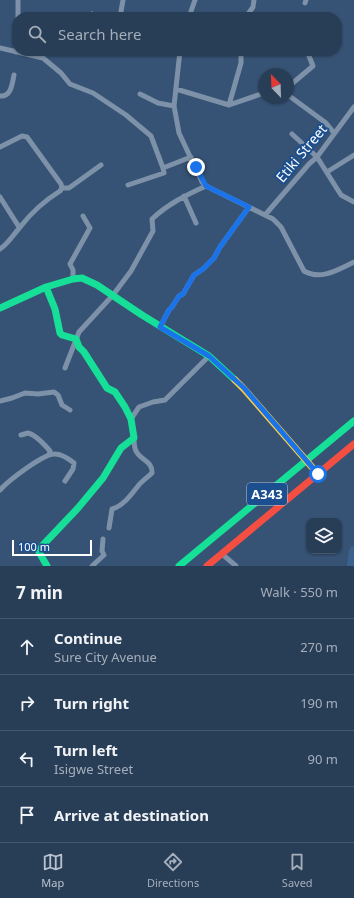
<!DOCTYPE html>
<meta charset="utf-8">
<style>
body{margin:0;font-family:"Noto Sans",sans-serif;background:#30455d;color:#f1f3f6}
.controls{position:absolute;right:12px;bottom:12px;display:grid;overflow:hidden;border-radius:8px;box-shadow:0 1px 3px #0004}
.controls button{width:36px;height:36px;display:grid;place-items:center;padding:0;border:0;border-bottom:1px solid #44576d;background:#283e57;color:#f1f3f6;font:20px sans-serif}
.compass{position:absolute;left:258px;top:68px;width:36px;height:36px;border-radius:50%;background:#283e57;box-shadow:0 1px 3px #0004;rotate:337deg}
.scale{position:absolute;left:12px;bottom:10px;width:80px;box-sizing:border-box;padding-left:4px;border:2px solid #fff;border-top:0;font-size:11px;line-height:14px;white-space:nowrap;color:#fff;-webkit-text-stroke:3px #1b4f8f;paint-order:stroke}
.stop{position:absolute;width:12px;height:12px;margin:-9px;border:3px solid #1a73e8;border-radius:50%;background:#fff}
.stop.end{background:#1a73e8;border-color:#fff;box-shadow:0 1px 4px #0008}
.list{margin:0;padding:0;list-style:none}
h2{display:flex;justify-content:space-between;align-items:center;height:52px;margin:0;padding:0 16px;font-size:17px}
h2 small{font-size:13px;font-weight:400;color:#a5aeba}
.list li{display:grid;grid-template-columns:26px 1fr auto;gap:12px;align-items:center;box-sizing:border-box;height:56px;padding:0 16px;border-top:1px solid #44576d}
.list b{display:block;font-size:15px;white-space:nowrap}
.list p{margin:0;font-size:13px;white-space:nowrap;color:#a5aeba}
.list em{font-size:13px;font-style:normal;color:#a5aeba}
.icon{flex:none;width:22px;height:22px;fill:none;stroke:currentColor;stroke-width:2;stroke-linecap:round;stroke-linejoin:round}
.map{position:relative;flex:none;width:354px;height:566px;overflow:hidden}
.search{position:absolute;background:#283e57;box-shadow:0 1px 3px #0004;left:12px;right:12px;top:12px;height:44px;display:flex;align-items:center;gap:10px;box-sizing:border-box;padding:0 14px;border-radius:16px;color:#a5aeba;font-size:15px}
.sheet{height:276px;background:#283e57}
nav{display:flex;justify-content:space-around;align-items:center;box-sizing:border-box;height:56px;border-top:1px solid #44576d;background:#283e57;font-size:11px;color:#a5aeba}
nav a{display:grid;justify-items:center;gap:2px}
nav .on{color:#b9c2ce}
.map>svg:first-child{display:block}
</style>
<div class="map">
<svg width="354" height="566" viewBox="0 0 354 566">
<rect width="100%" height="100%" fill="#365274"/>
<g fill="none" stroke-linecap="round" stroke-linejoin="round">
<path stroke="#3b618d" stroke-width="10" d="M352,566L354,551"/>
<path stroke="#7d92a8" stroke-width="5" d="M18,0V17
M305,3L306,0
M88,17L92,14
M120,17L123,0
M189,17L195,0
M246,17L253,7L254,0
M0,48L43,58L61,73L70,84L93,93L126,115L151,136L163,168L164,173L128,185
M180,51L174,106L177,122L179,133L202,182L206,186L273,219L281,227L304,271C321,281 339,269 354,262
M16,52L17,41
M39,57L44,51
M288,87L313,66L307,51
M176,89L229,105L264,93
M140,94L158,103L174,106
M288,95L326,123L334,133
M0,96C11,97 12,85 14,75
M229,105L241,63V51
M292,134L317,157L341,195L354,202
M0,147L22,136L27,137L61,184L62,188
M163,168L191,157
M327,172L354,155
M62,188H69L101,165
M184,196L196,223
M0,197L19,227
M265,215L309,164L317,157L354,107
M0,249C9,243 13,235 21,226C32,212 44,201 60,191L62,188
M73,279V270L70,264L90,228L83,216
M160,327L169,310L172,307L179,296L183,294L194,275L203,269L214,258L220,247L249,207
M65,368L79,332L113,295L131,271L153,231L152,219C168,204 186,195 206,186
M0,401L12,398L25,393L38,394L54,392L58,395L62,405L70,410
M131,419L139,407L153,402L165,400L209,356
M21,435L28,433C36,435 44,444 50,451L49,455
M0,490C8,481 44,453 55,454C62,454 69,459 74,463L73,469L65,481
M109,528L112,509C123,506 131,495 138,486C142,481 148,477 152,473C153,461 140,460 136,451C134,447 134,441 134,438
M222,554L236,566
M92,566L104,555L102,551L103,539"/>
<path stroke="#16e098" stroke-width="7" d="M46,287L55,309L60,333L62,335L76,339L79,347L84,352L107,388L115,392L125,407L131,419L134,438L121,448L103,478L78,508L42,546L39,552L47,566
M0,308L46,287L73,279L82,278L97,285L142,315L209,356L235,380
M179,566L354,421"/>
<path stroke="#ffcf43" stroke-width="7" d="M235,380L244,389L318,474"/>
<path stroke="#f24e42" stroke-width="7" d="M207,566L354,444"/>
</g>
<g fill="none" stroke-linecap="round" stroke-linejoin="round">
<path stroke="#1a73e8" stroke-width="5" d="M196,167L206,186L249,207L220,247L214,258L203,269L194,275L183,294L179,296L172,307L169,310L160,327L209,356L244,388L318,474"/>
</g>
<g text-anchor="middle" dominant-baseline="central" stroke-width="4" stroke-linejoin="round" paint-order="stroke">
<rect fill="#1b4f8f" stroke="#bbcadd" stroke-width="1" x="247" y="483" width="40" height="22" rx="3"/>
<g font-size="13" font-weight="bold" fill="#fff">
<text x="267" y="494">A343</text>
</g>
<g font-size="14" fill="#fff" stroke="#1b4f8f">
<text transform="translate(301 153) rotate(-50)">Etiki Street</text>
</g>
</g>
</svg>
<div class="controls">
<button><svg class="icon" aria-label="layers" viewBox="0 0 24 24"><path d="M12 4l9 5-9 5-9-5zM3 14l9 5 9-5"/></svg></button>
</div>
<svg class="compass" viewBox="-18 -18 36 36"><path d="M0-13l5 13h-10z" fill="#e53935"/><path d="M0 13l5-13h-10z" fill="#a5aeba"/></svg>
<div class="scale">100 m</div>
<div class="stop" style="left:318px;top:474px"></div>
<div class="stop end" style="left:196px;top:167px"></div>
<div class="search"><svg class="icon" aria-label="search" viewBox="0 0 24 24"><circle cx="10" cy="10" r="6"/><path d="M15 15l6 6"/></svg>Search here</div>
</div>
<section class="sheet">
<h2>7 min<small>Walk · 550 m</small></h2>
<ul class="list">
<li><svg class="icon" aria-label="ahead" viewBox="0 0 24 24"><path d="M12 20V5M6 11l6-6 6 6"/></svg><div><b>Continue</b><p>Sure City Avenue</p></div><em>270 m</em></li>
<li><svg class="icon" aria-label="right" viewBox="0 0 24 24"><path d="M7 20v-9h11M14 6l5 5-5 5"/></svg><div><b>Turn right</b></div><em>190 m</em></li>
<li><svg class="icon" aria-label="left" viewBox="0 0 24 24"><path d="M17 20v-9H6M10 6l-5 5 5 5"/></svg><div><b>Turn left</b><p>Isigwe Street</p></div><em>90 m</em></li>
<li><svg class="icon" aria-label="arrive" viewBox="0 0 24 24"><path d="M6 21V4h12l-3 4 3 4H6"/></svg><div><b>Arrive at destination</b></div></li>
</ul>
</section>
<nav>
<a class="on"><svg class="icon" aria-label="map" viewBox="0 0 24 24"><path d="M3 6l6-2 6 2 6-2v14l-6 2-6-2-6 2zM9 4v14M15 6v14"/></svg>Map</a>
<a><svg class="icon" aria-label="directions" viewBox="0 0 24 24"><path d="M12 3l9 9-9 9-9-9zM9 14v-3h6M13 9l2 2-2 2"/></svg>Directions</a>
<a><svg class="icon" aria-label="saved" viewBox="0 0 24 24"><path d="M7 4h10v16l-5-4-5 4z"/></svg>Saved</a>
</nav>
